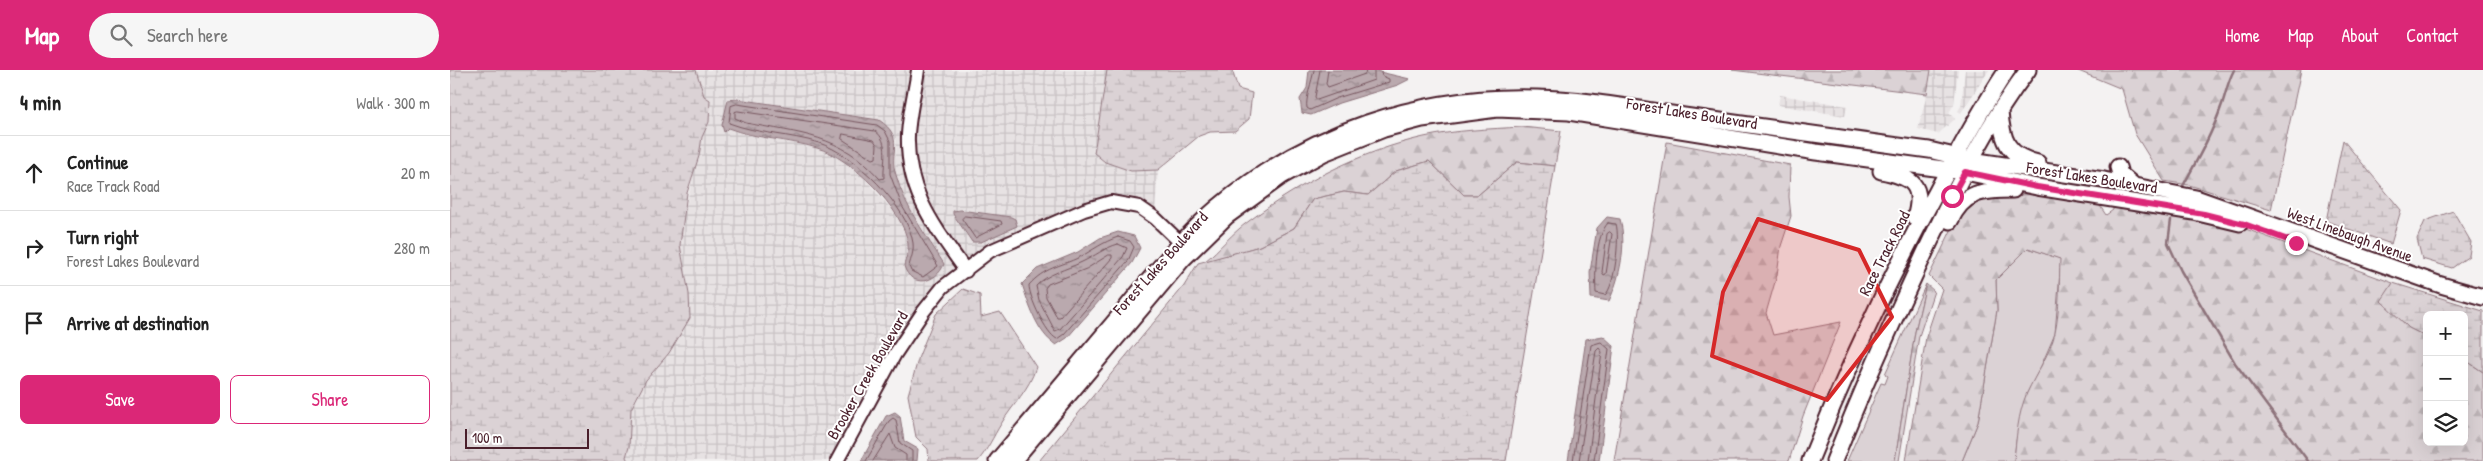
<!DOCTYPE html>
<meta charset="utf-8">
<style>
body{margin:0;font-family:"Patrick Hand",sans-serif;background:#f6f6f6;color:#222}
.controls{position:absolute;right:15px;bottom:15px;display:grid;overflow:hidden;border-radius:8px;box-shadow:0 5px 20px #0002}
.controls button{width:45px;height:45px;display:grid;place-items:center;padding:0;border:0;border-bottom:1px solid #e0e0e0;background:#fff;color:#222;font:25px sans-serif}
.scale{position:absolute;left:15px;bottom:12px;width:124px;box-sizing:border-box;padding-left:5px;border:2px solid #4a1f2b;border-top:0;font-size:14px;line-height:18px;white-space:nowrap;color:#4a1f2b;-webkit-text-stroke:4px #fff;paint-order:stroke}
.stop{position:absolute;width:15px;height:15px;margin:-11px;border:4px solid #db2777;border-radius:50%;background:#fff}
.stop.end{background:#db2777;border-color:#fff;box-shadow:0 1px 5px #0008}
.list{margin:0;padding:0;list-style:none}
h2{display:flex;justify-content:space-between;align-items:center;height:65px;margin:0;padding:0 20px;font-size:21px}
h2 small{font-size:16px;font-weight:400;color:#767676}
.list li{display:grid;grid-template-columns:32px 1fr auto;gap:15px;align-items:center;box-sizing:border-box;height:75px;padding:0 20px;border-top:1px solid #e0e0e0}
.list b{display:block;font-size:19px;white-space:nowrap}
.list p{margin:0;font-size:16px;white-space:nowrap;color:#767676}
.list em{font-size:16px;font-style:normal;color:#767676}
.actions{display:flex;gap:10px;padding:15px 20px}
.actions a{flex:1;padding:11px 0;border:1px solid #db2777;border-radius:8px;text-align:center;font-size:18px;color:#db2777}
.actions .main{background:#db2777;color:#fff}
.icon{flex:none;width:28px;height:28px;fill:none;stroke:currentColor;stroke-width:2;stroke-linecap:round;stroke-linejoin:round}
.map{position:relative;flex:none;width:2033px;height:391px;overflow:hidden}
header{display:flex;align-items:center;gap:30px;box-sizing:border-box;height:70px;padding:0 25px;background:#db2777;color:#fff}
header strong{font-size:24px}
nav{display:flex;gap:28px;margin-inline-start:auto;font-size:18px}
.search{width:350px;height:45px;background:#f6f6f6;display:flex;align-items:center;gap:12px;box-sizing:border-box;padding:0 18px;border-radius:28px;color:#767676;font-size:19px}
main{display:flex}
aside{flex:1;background:#fff}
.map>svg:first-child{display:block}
</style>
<header>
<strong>Map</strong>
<div class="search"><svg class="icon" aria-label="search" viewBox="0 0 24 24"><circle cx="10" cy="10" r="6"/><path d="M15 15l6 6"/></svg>Search here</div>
<nav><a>Home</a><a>Map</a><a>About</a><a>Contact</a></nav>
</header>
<main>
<aside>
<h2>4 min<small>Walk · 300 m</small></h2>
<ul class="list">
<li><svg class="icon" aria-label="ahead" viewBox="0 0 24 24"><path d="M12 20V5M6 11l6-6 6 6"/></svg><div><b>Continue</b><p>Race Track Road</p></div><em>20 m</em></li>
<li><svg class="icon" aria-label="right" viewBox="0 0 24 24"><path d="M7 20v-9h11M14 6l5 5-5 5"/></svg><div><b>Turn right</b><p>Forest Lakes Boulevard</p></div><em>280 m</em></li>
<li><svg class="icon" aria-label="arrive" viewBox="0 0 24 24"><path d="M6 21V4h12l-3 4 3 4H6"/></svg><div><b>Arrive at destination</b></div></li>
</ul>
<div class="actions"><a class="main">Save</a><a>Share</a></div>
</aside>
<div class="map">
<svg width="2033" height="391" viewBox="0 0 2033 391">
<defs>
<pattern id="industrial-grid" width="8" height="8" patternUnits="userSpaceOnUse" patternTransform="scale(1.25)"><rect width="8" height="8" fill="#e7e2e3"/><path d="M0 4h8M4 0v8" fill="none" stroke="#c8c1c3"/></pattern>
<pattern id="forest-firs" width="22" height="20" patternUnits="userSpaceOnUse" patternTransform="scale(1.25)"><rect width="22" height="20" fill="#dbd2d5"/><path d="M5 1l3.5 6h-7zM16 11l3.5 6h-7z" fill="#bdb4b7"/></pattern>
<pattern id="wetland-marsh" width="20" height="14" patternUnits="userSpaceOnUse" patternTransform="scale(1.25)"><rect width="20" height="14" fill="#dbd2d5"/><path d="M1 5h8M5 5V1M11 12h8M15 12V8" fill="none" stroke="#bdb4b7"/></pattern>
<pattern id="water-ripples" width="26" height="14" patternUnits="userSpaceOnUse" patternTransform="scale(1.25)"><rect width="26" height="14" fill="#baa9ae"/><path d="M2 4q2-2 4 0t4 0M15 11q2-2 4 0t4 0" fill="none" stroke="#99898e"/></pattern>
</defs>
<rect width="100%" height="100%" fill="#f4f2f2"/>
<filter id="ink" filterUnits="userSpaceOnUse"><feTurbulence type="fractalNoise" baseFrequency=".02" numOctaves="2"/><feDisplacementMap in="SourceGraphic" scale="10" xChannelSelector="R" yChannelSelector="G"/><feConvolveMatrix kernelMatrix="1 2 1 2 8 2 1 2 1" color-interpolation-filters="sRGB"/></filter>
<g filter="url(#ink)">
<path fill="url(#industrial-grid)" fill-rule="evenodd" d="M246,0H464L455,94L508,198L382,391H178L176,387L179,377L181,339L196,310L219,283L239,224L230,175L233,149L252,67L259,52L260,31L254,27ZM287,29L429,50L446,70L445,103L457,134L494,194L454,192L458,183V173L451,154L443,141L409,102L390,89L365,77L293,64L278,58V30Z
M473,0H657L644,83L655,92L681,101L708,100L705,142L662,128L516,194L486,152L469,116L462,64ZM510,140L561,147L565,149L567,155L531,172L519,169L503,144Z
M1481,0H1508L1504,34L1499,43L1505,49L1488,64L1468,59L1477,24Z
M1515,0H1539L1511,43L1508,41L1511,36Z
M1330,25L1397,36L1395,46L1328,35Z"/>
<path fill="#dbd2d5" stroke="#927880" d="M1578,178L1611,189L1605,264L1591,296L1576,325L1566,371L1564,391H1512L1528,352L1547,240L1546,210Z
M1476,214L1465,262L1445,391H1397L1431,313L1435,314L1438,306L1435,304Z"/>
<path fill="url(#forest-firs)" stroke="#927880" d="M1282,0H1481L1477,24Z
M1626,0H1851L1821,140L1739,115L1714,111L1685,64L1672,19Z
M1072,57L1111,61L1105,96L1067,92L1028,125H1014L979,91L946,101L918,125L894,122L863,129L844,158L810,176L754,192C770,179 782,163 799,151C850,113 911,81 974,67C1006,60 1039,59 1072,57Z
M1217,72L1340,95L1339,127L1341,146L1331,176L1327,205L1316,243L1323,265L1391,252L1353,346L1339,391H1164Z
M1590,124L1648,133L1656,145L1663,140V135L1793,158L1943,213L1932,231L1959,258L1977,267V372H2014V289L2033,302V391H1564C1566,370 1568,342 1577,323C1586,303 1600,284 1605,263C1610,239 1609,214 1610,189L1578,178L1546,210L1547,240L1528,352L1512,391H1456L1476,267L1492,219L1479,206L1509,144L1531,127Z
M1476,214L1484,221L1469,266L1449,391H1445L1465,262Z"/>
<path fill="url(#wetland-marsh)" stroke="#927880" d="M0,0H246L254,26L260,30L259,52L252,67L249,86L237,123L230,175L239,224L240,248L219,283L196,310L181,339L179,377L176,387L178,391H0Z
M657,0H782L788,19L802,23L799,49L785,61L760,62L749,66L708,100L681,101L655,92L644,83Z
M1893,70L1951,140L1941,174L1876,151Z
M979,91L1014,125H1028L1067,92L1105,96L1056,391H589L734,216L748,193L810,176L844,158L863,129L894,122L918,125L946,101Z
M2003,141L2021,172L2019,186L2002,198L1972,189L1967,169L1975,151Z
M1943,213L2033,241V302L2014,289V245H1977V267L1959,258L1931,231Z
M513,219L530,225L531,247L550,242L586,297C579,320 563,334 551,354C543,367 538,379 528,391H479L478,379L466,367L458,325L469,286L486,244Z"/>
<path fill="url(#water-ripples)" stroke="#8d727a" d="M859,0H921L960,9L948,15L889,33L861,45L852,43L850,29L857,18Z
M287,29L429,50C456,68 438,82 446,105C455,138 476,165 494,194C487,213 461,219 454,196C455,189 459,183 458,174C454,139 400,87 367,78C338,69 306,69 278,58L274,62L272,55L278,30Z
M510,140L561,147L565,149L567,156L531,172H522L503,144V141Z
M1157,147L1170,149C1177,174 1170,208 1159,231L1141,228L1140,202L1147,158Z
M668,162L684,166L690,178L682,193L617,268L606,275C587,263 579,235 572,214L587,199L628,182L650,168Z
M1153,266L1164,276L1149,391H1118L1136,269Z
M445,342L450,346L454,371L468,379L467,391H411L436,346Z"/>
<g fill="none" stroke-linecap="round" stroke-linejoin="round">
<path stroke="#77565f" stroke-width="1" d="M864,0C862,11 855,30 857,38L860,40L887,28L939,12V9L932,6L930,0
M870,0L865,27L867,30L924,10V0
M878,0L876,14L878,17L915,4L916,0
M287,34L427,55L435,61L440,71V104L452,136L488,196L473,207L461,201L459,196C461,188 464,182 463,173C458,136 404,84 369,73C340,64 308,64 279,53L281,36Z
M288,41L425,61C440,71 433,93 434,108L430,109C390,64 351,64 296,53L285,48V42Z
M393,64L424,70L427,75L426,88L423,89L392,69Z
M515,146L551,151L552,154L525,168L512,149Z
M1158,153L1166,154C1170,167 1165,217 1155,225L1146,223C1145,205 1145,166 1158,153Z
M1160,162L1162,164L1156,204L1154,205L1152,202L1157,164Z
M668,167L680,171L684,177L678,191L614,264L607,269C596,264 579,227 579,215C595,197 609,197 630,187C643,180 653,172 668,167Z
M668,174L677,178L673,187L610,259L605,261L589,230L586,216C598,203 616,200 632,192C645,186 654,178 668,174Z
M659,185H662V188L610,247H607L596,227L595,218L598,214L636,199Z
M416,391L439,351L443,348L446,350L450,373L462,381V391
M423,391L440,364L445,378L456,385V391
M1123,391L1141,275L1151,272L1159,279L1144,391
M1129,391L1146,281L1149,278L1152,282L1138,391"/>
<path stroke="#8d727a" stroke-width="2.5" d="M1733,116C1747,90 1762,64 1771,37C1776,24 1777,13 1784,0
M1721,150L1718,173L1731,201L1785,293L1858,391"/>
<g stroke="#4a1f2b" stroke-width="16">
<path id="minor" d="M468,0C465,21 459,44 458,65C456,122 485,157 516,201
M387,391L445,284L473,242L493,217L540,181L634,140L661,132L689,137L705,148L731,173"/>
</g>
<g stroke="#4a1f2b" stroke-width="19">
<path id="major" d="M1550,42C1552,70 1557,86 1588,93
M1668,97L1670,104L1683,115
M1431,101C1461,107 1475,114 1465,148
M1500,151C1514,121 1533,120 1563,120
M547,391C590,340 633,289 676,238C705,203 733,167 767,138C856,62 971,24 1087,28C1141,29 1195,41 1249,48C1325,59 1402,70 1479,80L1521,90L1654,110L1746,128L1991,215L2033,227
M563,391L733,189L777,146L832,106L874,83L934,59L972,49L1047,39L1119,42L1366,82L1515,102L1587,117L1744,142L1790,153
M1360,391C1397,298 1439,208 1487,121C1509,79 1531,39 1557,0
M1384,391C1413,317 1446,244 1480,172C1509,112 1538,52 1578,0"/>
</g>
<use href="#minor" stroke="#fff" stroke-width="12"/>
<use href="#major" stroke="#fff" stroke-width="15"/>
</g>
</g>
<g fill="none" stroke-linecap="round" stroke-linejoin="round" filter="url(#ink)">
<path stroke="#db2777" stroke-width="6" d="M1502,126L1515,102L1587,117L1754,144L1794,154L1846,173"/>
</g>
<path fill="#d62828" fill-opacity="0.2" stroke="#d62828" stroke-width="4" stroke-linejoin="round" d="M1308,149L1409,180L1442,247L1377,330L1262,286L1273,222Z"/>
<g text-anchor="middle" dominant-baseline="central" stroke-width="4" stroke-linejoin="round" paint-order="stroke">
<g font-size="16" fill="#4a1f2b" stroke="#fff">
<text transform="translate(1242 43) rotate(9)">Forest Lakes Boulevard</text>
<text transform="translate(1642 107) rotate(9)">Forest Lakes Boulevard</text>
<text transform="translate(1900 164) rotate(20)">West Linebaugh Avenue</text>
<text transform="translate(1434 183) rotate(-63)">Race Track Road</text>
<text transform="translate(710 193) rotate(-48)">Forest Lakes Boulevard</text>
<text transform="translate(417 305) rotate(-60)">Brooker Creek Boulevard</text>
</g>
</g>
</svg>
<div class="controls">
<button>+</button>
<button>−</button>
<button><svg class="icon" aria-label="layers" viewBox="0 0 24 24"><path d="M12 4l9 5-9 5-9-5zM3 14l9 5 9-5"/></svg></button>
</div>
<div class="scale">100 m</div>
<div class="stop" style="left:1502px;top:126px"></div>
<div class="stop end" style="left:1846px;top:173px"></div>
</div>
</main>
